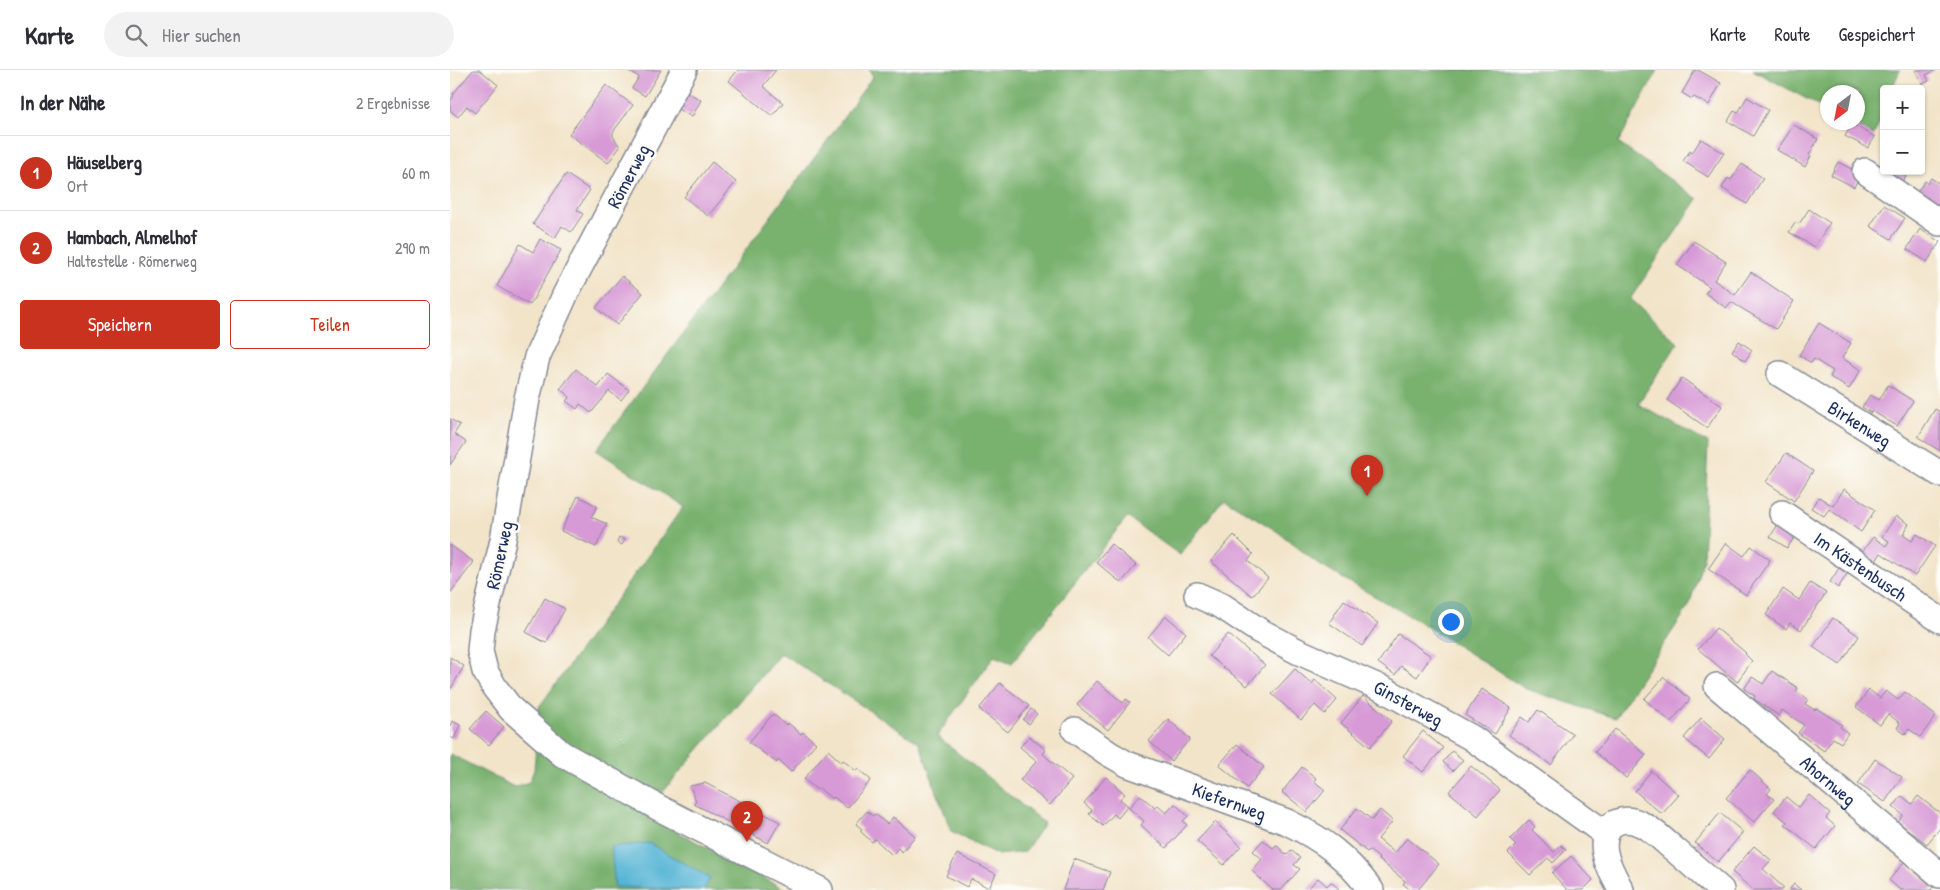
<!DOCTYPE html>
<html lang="de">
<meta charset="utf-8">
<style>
body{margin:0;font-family:"Patrick Hand",sans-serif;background:#f2f2f3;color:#2b2b33}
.controls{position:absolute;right:15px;top:15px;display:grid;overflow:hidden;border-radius:5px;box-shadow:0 1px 4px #0004}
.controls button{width:45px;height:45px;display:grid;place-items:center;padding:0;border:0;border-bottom:1px solid #e1e1e2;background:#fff;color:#2b2b33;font:25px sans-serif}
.compass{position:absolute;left:1370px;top:15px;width:45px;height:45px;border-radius:50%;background:#fff;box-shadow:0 1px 4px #0004;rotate:212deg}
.you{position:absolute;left:1000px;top:551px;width:18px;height:18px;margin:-12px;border:4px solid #fff;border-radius:50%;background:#1a73e8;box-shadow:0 0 0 8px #1a73e833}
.badge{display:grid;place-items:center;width:32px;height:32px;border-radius:50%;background:#c8321e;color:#fff;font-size:16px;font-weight:700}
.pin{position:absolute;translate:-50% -41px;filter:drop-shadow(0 1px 2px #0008)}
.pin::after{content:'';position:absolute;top:26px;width:18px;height:15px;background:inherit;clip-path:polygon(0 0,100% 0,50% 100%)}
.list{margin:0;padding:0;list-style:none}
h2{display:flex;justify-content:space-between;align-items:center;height:65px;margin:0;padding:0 20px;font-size:21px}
h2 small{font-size:16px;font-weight:400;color:#7c7c81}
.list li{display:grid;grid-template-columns:32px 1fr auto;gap:15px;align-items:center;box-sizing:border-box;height:75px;padding:0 20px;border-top:1px solid #e1e1e2}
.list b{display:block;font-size:19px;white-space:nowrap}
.list p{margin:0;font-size:16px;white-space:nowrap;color:#7c7c81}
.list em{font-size:16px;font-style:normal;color:#7c7c81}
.actions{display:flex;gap:10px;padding:15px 20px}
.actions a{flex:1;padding:11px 0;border:1px solid #c8321e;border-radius:5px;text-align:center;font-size:18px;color:#c8321e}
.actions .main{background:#c8321e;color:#fff}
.icon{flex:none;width:28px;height:28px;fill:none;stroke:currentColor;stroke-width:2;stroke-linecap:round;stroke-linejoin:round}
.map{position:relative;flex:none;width:1490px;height:820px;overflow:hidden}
header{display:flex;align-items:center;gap:30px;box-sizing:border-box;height:70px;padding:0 25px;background:#fff;border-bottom:1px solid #e1e1e2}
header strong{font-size:24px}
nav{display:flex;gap:28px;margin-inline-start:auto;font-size:18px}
.search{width:350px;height:45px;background:#f2f2f3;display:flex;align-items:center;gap:12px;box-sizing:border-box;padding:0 18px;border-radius:28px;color:#7c7c81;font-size:19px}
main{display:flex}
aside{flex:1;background:#fff}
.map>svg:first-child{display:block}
</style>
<header>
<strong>Karte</strong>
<div class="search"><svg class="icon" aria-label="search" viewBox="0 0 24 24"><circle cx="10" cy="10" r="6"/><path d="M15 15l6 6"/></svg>Hier suchen</div>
<nav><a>Karte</a><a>Route</a><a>Gespeichert</a></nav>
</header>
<main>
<aside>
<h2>In der Nähe<small>2 Ergebnisse</small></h2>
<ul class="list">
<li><span class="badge">1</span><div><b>Häuselberg</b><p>Ort</p></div><em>60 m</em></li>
<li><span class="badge">2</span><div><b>Hambach, Almelhof</b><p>Haltestelle · Römerweg</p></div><em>290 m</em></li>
</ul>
<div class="actions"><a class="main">Speichern</a><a>Teilen</a></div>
</aside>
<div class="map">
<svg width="1490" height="820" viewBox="0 0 1490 820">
<rect width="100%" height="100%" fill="#fdfcf7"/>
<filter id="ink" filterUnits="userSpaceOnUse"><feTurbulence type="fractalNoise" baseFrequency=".02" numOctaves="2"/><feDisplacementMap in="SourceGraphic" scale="10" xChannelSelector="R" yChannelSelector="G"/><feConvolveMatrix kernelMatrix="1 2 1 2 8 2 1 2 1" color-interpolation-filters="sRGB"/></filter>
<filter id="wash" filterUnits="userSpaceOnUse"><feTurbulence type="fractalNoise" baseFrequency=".0096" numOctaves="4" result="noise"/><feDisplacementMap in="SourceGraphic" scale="20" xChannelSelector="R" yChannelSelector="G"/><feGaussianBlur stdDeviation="1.12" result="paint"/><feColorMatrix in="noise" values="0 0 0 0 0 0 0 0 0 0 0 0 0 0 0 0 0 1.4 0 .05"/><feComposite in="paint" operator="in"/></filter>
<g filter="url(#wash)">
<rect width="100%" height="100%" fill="#f2e4c9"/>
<path fill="#79b16e" stroke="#4a7066" d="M419,0H1208L1168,73L1248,129L1180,229L1228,273L1188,334L1258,373L1253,490L1239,536L1165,648L1076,619L970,552L871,496L828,462L774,428L730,485L677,447L562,593L544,586L487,666L594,753L575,782L548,785L501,761L469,673L331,583L194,744L336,820H0V684L64,717L79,712L84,700L89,637L233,437L146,380L380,67L423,6Z
M1303,0H1450L1442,19H1434V40L1424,65L1401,53L1408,52V22H1378L1377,40Z"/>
<path fill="#57b5d6" stroke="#39729a" d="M199,773L260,808L254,820L165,817L161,777Z"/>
<g id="blocks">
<path fill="#d79ad6" d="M23,0H30L48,15L25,43L17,36L8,47L0,40V31L4,26L3,24Z
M177,0H211L195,26L182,18L189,7Z
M288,0H326L313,16L333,33L322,46L279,11Z
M1245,0H1248L1271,13L1259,35L1244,27L1242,29L1232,23Z
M1465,0H1486L1476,5L1479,11L1472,14Z
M156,15L183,35L163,62V66L170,77L158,93L119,64Z
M237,22L251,30L242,47L228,39Z
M1297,27L1318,40L1303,66L1278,51L1284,41L1288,43Z
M1402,54L1425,67L1418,78L1395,66Z
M1344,55L1368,69L1359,85L1361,86L1355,97L1327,80Z
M1251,69L1274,83L1258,107L1233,91L1240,81L1242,83Z
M262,92L286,112L258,146L234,127Z
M1388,92L1411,104L1404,117L1381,105Z
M1292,94L1313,108L1297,134L1272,118L1278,108L1281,110Z
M1437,101H1459L1452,112Z
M116,104L140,120L127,140L133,144L121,162L112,156L105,168L83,154Z
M1481,108L1490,114V138L1487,142L1467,122L1475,111L1478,113Z
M1434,135L1455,148L1441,169L1420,156Z
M1359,139L1380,153L1364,177L1339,162L1346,152L1349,154Z
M1470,159L1490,172L1477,192L1457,179Z
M90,169L111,180L80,235L47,216L70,174L83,182Z
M1244,171L1276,192L1264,210L1285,225L1301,202L1344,231L1326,259L1281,232L1276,238L1255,223L1260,217L1227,195Z
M172,206L193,223L167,255L146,238Z
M1369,253L1401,273L1392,288L1411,300L1399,319L1380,307L1383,301L1364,289L1361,293L1349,285Z
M1289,271L1302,280L1295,291L1282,281Z
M126,299L148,317L158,304L179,320L171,330L159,321L141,343L130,334L127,339L116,331L120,327L110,319Z
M1232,308L1272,336L1257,358L1217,330Z
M1438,315L1463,331L1447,356L1422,341L1421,343L1412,337L1420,325L1429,330Z
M1485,339L1490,342V381L1468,367Z
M0,349L10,355L4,364L16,372L0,395Z
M1336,383L1363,401L1344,431L1316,412Z
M1394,419L1425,440L1411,462L1379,439L1374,446L1361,438L1369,427L1383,436Z
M128,426L147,436L141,447L157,454L146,477L111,461Z
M1446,446L1459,454L1453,465L1462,471L1467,464L1485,476L1465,506L1431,483L1426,491L1412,482L1423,467L1436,476L1439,471L1432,467Z
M1329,453L1346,465L1337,478L1320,467Z
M784,465L803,484L798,491L818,508L802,526L761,491Z
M169,467L175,470L172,475L167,472Z
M1276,473L1294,486L1301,476L1320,490L1296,525L1258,499Z
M661,474L686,495L671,513L646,492Z
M0,475L24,492L1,522L0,521Z
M1389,498L1397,504L1388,518L1380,512Z
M1360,513L1376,523L1351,560L1340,553L1336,559L1316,545L1333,519L1349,530Z
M95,528L115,539L96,573L76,562Z
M894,530L928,553L912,576L879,553Z
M716,546L736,563L718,585L698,567Z
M1383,548L1409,566L1390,595L1363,577Z
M1266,558L1296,583L1295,584L1302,591L1287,612L1248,579Z
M778,564L815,595L797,616L759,586Z
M948,564L981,586L967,607L951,596L945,605L928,593Z
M0,587L14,596L0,620Z
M845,599L862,614L865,610L887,630L875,644L865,635L851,650L822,624Z
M1322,601L1348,618L1346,621L1358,629L1355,634L1365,640L1366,638L1392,655L1390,657L1398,663L1391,673L1383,668L1374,681L1348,663L1354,655L1332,640L1329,646L1304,629L1305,626L1294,619L1302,607L1313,614Z
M1214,607L1240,629L1221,652L1194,629Z
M647,611L673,633L676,629L680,632L658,660L627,635Z
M550,613L579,636L558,662L529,639Z
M1032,619L1061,638L1045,664L1015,645Z
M1419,620L1430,628L1436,621L1448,630L1455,622L1486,646L1470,667L1459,659L1455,664L1447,658L1450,653L1438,644L1430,655L1406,637Z
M913,626L942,651L920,677L891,653Z
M581,639L587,644L579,654L573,650Z
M1088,640L1123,664L1101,695L1059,665L1072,647L1079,652Z
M36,641L54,657L39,675L20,659Z
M323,644L336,655L338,653L351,664L353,662L366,673L341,702L328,690L327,693L299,672Z
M1251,648L1275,669L1259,689L1234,668Z
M718,649L740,669L721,691L699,671Z
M2,651L10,655L4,669L0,667V656Z
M1165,659L1196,685L1176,708L1145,682Z
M973,661L993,678L973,702L953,686Z
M579,666L596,680L593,684L622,709L600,735L570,710L587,691L570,677Z
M787,674L814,697L797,718L769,695Z
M378,680L391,692L393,690L406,701L408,699L421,710L397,738L384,727L382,729L369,718L367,720L354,709Z
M1002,681L1013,690L1003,701L993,692Z
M1425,689L1452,707L1435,732L1408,714Z
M1021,696L1050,720L1028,746L999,722Z
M852,697L866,708L864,711L875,720L857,742L832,722Z
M1300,700L1321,719L1317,724L1324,729L1304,752L1276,728Z
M1201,701L1229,725L1212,744L1185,721Z
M656,707L675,724L670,729L678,736L668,748L664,744L653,756L639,744L642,740L634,733Z
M255,713L330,752L318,773L244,734L246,731L240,716Z
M690,725L705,738L708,736L716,743L725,734L738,746L733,751L737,755L716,778L691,755L694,751L679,738Z
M1359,725L1380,743L1376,748L1385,756L1366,779L1335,754L1337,752L1324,741L1336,727L1348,737Z
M1452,726L1462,734L1468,726L1490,743V758L1477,774L1448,752L1453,745L1443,737Z
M907,738L922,750L930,740L943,751L928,769L945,783L957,768L989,794L968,820H961L953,814L955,811L928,789L929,788L919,780L917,782L890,760Z
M417,741L423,746L425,744L437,754L443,747L465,766L452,782L448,778L442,785L425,769L422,772L410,761L412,759L406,754Z
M1270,743L1293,762L1268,792L1245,773Z
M1079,750L1085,757L1082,760L1104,782L1111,775L1116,780L1103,793L1098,788L1080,805L1058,783L1066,775L1060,769Z
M765,752L791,776L774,795L747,771Z
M813,770L823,778L826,775L837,785L841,780L850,788L844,795L850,799L831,820H823L802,801L812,789L803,781Z
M1304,776L1321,790L1313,799L1334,818L1332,820H1303L1282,802Z
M507,784L546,804L539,818L521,809L517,817L496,806Z
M1121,786L1143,810L1133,820H1117L1102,803Z
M624,789L660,802L653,820H613Z
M1454,792L1483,817L1481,820H1450L1439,810Z
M868,808L877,816L881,812L890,820H857Z
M1344,814L1351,820H1339Z"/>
</g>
</g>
<g filter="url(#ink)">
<use href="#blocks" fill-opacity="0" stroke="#868a94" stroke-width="1"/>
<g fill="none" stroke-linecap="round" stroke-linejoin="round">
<g stroke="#868a94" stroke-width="28">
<g id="minor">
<path d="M234,0L116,223L87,287L77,329L53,470L32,560L30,581L35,601L45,618L61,639L112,684L211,739L370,820"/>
<path d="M1415,101L1490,153"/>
<path id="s1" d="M1330,304L1490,404"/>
<path id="s2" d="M1332,443L1490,550"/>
<path id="s3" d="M747,525L772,536L808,560L847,581L933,619L1022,668L1156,764"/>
<path id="s4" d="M1267,616L1490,805"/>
<path id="s5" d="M625,660L658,683L677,694L837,752C876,771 895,786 921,820"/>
<path d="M1171,820C1162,803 1146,777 1159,758C1167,748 1181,749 1191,754C1204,760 1214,771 1225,780C1240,793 1256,807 1271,820"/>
</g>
</g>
<use href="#minor" stroke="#fff" stroke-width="25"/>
</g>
</g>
<g text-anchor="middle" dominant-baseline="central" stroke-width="5" stroke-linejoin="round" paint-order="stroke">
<g font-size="19" fill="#1b2f5e" stroke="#fdfcf7">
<text transform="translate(178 106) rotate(-62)">Römerweg</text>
<text stroke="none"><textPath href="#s1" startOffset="94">Birkenweg</textPath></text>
<text transform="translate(49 485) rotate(-78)">Römerweg</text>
<text stroke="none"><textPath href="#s2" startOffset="95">Im Kästenbusch</textPath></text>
<text stroke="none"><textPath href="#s3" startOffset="238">Ginsterweg</textPath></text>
<text stroke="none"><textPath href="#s4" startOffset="146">Ahornweg</textPath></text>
<text stroke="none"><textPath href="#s5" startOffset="171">Kiefernweg</textPath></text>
</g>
</g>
</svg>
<div class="controls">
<button>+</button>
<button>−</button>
</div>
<svg class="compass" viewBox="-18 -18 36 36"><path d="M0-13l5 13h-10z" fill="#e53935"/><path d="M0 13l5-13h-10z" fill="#7c7c81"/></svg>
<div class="you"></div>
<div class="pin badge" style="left:917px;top:426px">1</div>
<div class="pin badge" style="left:297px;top:772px">2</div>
</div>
</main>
